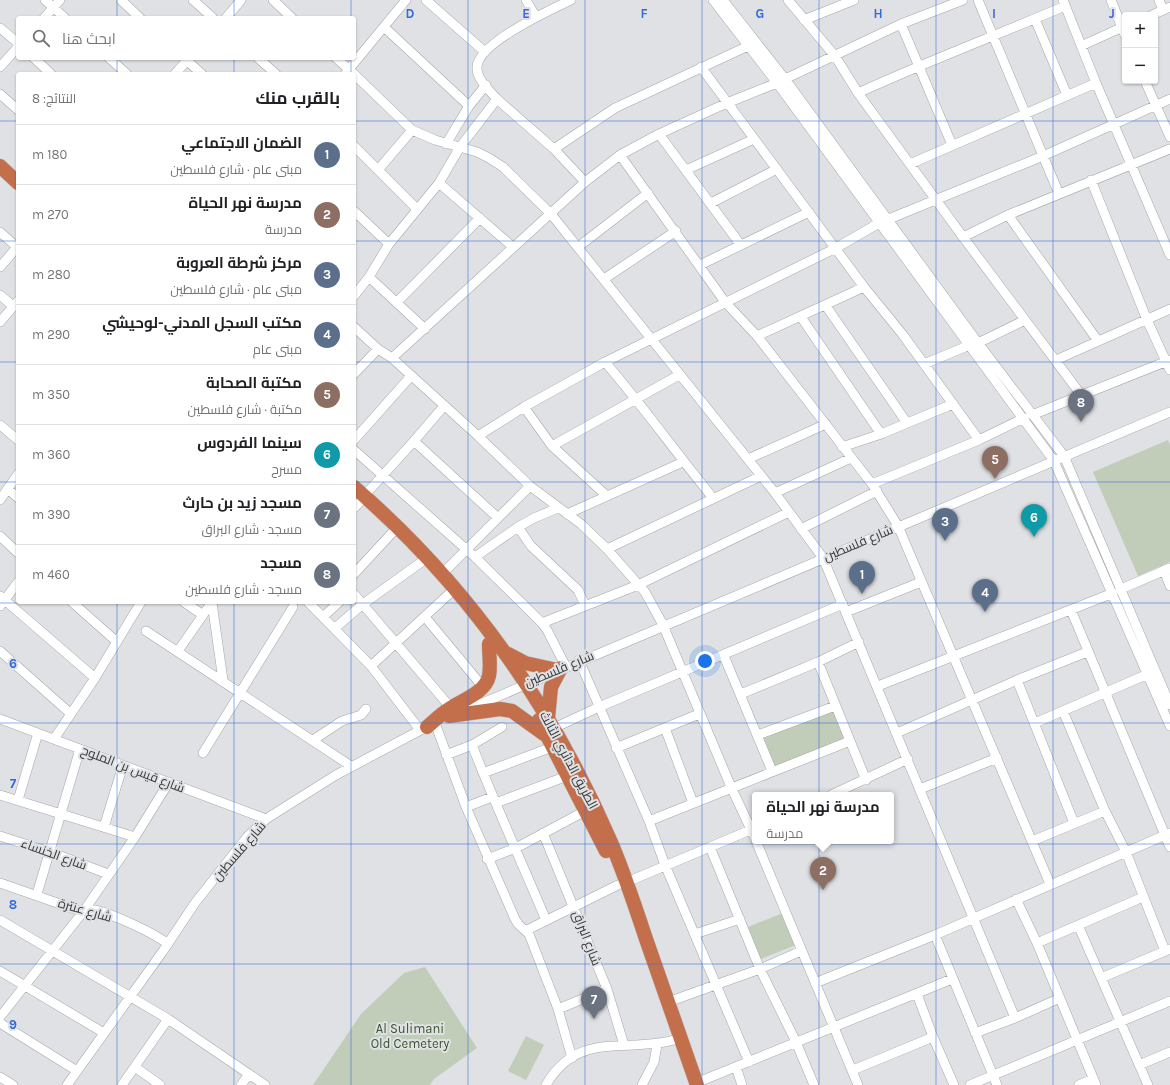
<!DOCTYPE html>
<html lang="ar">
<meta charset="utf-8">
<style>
body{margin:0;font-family:Karla,Cairo,sans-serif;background:#f6f6f6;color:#202124;direction:rtl}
.controls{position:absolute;right:12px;top:12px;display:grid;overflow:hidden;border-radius:4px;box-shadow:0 1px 3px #0004}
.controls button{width:36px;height:36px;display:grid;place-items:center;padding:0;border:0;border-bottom:1px solid #e0e0e0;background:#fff;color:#202124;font:20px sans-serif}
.you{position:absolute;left:705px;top:661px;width:14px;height:14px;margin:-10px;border:3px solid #fff;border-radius:50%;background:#1a73e8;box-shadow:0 0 0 6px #1a73e833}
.badge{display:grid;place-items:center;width:26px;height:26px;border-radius:50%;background:#0b8043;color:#fff;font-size:13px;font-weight:700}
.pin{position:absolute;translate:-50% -33px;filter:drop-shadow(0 1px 2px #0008)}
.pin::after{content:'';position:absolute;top:21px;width:14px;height:12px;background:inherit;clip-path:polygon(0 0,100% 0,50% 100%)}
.popup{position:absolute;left:752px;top:792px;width:142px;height:52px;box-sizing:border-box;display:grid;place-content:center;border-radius:4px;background:#fff;filter:drop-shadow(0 1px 3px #0005);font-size:13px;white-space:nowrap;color:#757577}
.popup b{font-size:15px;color:#202124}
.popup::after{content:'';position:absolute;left:50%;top:100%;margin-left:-8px;border:8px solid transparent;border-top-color:#fff}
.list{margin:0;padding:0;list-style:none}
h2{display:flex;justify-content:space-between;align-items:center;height:52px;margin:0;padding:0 16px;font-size:17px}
h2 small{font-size:13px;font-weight:400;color:#757577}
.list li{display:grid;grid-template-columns:26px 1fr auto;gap:12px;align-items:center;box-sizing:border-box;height:60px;padding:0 16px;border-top:1px solid #e0e0e0}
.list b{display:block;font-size:15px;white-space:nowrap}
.list p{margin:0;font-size:13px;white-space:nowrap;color:#757577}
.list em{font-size:13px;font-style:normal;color:#757577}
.icon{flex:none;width:22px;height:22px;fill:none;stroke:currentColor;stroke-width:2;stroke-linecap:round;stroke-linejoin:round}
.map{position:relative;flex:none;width:1170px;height:1085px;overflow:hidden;direction:ltr}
.search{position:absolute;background:#fff;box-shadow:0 1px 3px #0004;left:16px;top:16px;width:340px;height:44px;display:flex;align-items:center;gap:10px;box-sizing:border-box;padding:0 14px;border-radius:4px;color:#757577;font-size:15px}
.panel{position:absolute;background:#fff;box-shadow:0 1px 3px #0004;left:16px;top:72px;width:340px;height:532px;border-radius:4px;direction:rtl}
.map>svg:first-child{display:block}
</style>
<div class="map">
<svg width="1170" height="1085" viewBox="0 0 1170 1085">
<rect width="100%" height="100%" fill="#dfe1e4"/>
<path fill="#c1cdb9" d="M1168,440L1170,445V562L1138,576L1093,472Z
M835,706L849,741L772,771L758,735Z
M783,913L796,945L761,959L748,927Z
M425,967L477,1048L434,1079L430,1085H313L361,1014L404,973Z
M526,1036L544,1045L526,1080L508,1071Z"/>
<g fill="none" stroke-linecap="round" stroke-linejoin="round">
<g stroke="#a4a7a9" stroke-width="10">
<path id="minor" d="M45,0L65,18
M121,0L140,18
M193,0L213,18
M273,0L292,18
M426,0L485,52
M526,0L536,17
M713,0L777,83L1054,461L1170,726
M723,0L785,79L978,343L1064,456L1170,705
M788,0L835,56L858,93L963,237L1082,396
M978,0L1059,194
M1063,0L1096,83L1170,255
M1111,0L1125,35
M1159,0L1163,10
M1152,15L1170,7
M44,18L60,0
M226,18L241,0
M1035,19L1067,95
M804,20L854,0
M901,24L952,145
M384,27L469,106L446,144
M0,28L18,43
M1081,46L1125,26
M34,58L51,74
M109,58L127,74
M184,58L202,74
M258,58L276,74
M336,58L353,73
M0,67L18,47
M701,67L864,287L903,335L979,440
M175,74L189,58
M345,74L406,0
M354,74L412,130L435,140L477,152L489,158L503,167L551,214L775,493L823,558L1015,1018
M785,79L901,24L963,0
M1145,81L1170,137
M858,93C926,62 997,35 1065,6
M0,94L18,110
M497,99C490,91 477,80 477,68C476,44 552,9 571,0
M469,106L486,85
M659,134L740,244
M354,146L417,209
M554,149L615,108L748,46
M620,155L725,302L757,336L872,484L898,526L1050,884
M910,164L1096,83
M378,170L412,130
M686,170L754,139
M1091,180L1147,320L1170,370
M439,183L513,247
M711,203L777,169
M354,211L389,244
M1008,215L1098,341
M0,232L18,248
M963,237L1008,215L1170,149
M578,247L648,193
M700,265L809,212
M0,267L18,246
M369,277L425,329
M604,279L676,231
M0,295L13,306
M354,296L369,277L389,244L439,183L460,147L497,99L554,149L585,182
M397,302L480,218
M826,306L907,423
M801,317L881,434
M0,322L18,301
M354,327L378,349L392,358L478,436L530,486L581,524L607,549L645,592L663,625L731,787L755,838
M757,336L864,287
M978,343L1025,320
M392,358L585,182L620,155L659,134L727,103L777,83
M1056,360L1170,309
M605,362C643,406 676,453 713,498
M924,364L970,345
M354,374L378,349
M524,407L552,446L607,496
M1032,415L1170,360
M0,425L18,440
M478,436L524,407L605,362L836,248L879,223L1043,156L1170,99
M354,440L411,376
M414,441L444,406
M552,446L679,375
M842,447L881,434L953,404
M354,450L475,557L542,623L547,630L566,667
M748,459L826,424
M872,484L979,440L1024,418
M8,489L18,498
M775,493L851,458
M364,496L414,441L498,518
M0,500L18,474
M354,508L359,503
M567,514L683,462
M518,527L534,518L558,508
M801,529L877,491
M0,536L18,553
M607,549L761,476
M475,557L518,527L531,546L578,590L585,605
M1164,570L1170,586
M443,573L530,486
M354,574L392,533
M1121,589L1170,568
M354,594L451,708
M0,596L95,678
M72,602L117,642
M184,602L203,615
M308,602L371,666L420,730
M212,603L223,680
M0,606L18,582
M1071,610L1170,847
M846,612L921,582
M323,617L339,602
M425,617L483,687
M542,623L638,585L789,512
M335,628L363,604L420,563
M146,631L351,766
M0,651L71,714
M178,651L212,602
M724,656L772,771
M579,660L649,821L665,865L749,1062
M818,662L866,780
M371,666L449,594
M1017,680L1074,823
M878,686L1113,593
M741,694L818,662L859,642
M466,710L1170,412
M1063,711L1105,811L1126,852L1165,951
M0,719L266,819
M435,723L466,807L515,919L518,924L529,934L558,1009L572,1058
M1035,723L1148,674
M554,728L599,707L843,604
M665,728L693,803
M897,733L1017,680L1087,652
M758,735L835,706
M54,739L95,678L141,602
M313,740L342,721L361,715L366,709
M472,745L502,727
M616,748L699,714
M203,753L293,607
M446,755L472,745C495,804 521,861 546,920
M483,773L552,747
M920,789L997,758
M0,795L135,837
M831,795L908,759
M18,800L38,733
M496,803L567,776
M466,807L492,797
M649,821L850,741
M104,827L123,765
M543,833L607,989L624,1045
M0,836L50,852L108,874
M756,841L858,1085
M1032,841L1105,811
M710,847L760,969L796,1042L814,1085
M487,859L516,848L585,811
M627,882L755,828
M0,883L83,912C87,912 92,910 95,910C113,914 154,933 168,944
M37,894L80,749
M1016,899L1037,943L1096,1085
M0,920L168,1019L265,1085
M1078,925L1148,1085
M527,930L618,885
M695,934L740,919
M935,935L997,1085
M1037,943L1143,897
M0,971L104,1033
M1101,978L1170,949
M815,983L935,935L1170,833
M917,994L933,1037L954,1085
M668,1002L760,969L801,951
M558,1009L607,989
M0,1017L83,912L135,837L169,782
M0,1023L77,1071
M975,1033L1015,1018L1060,998
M1139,1065L1170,1052
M135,1067L160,1085
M736,1067L742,1085
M853,1070L933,1037
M0,1077L13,1085
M696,1083L952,979
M67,1085L163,951L195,903L247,837L266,819L336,775L432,724
M122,1085L168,1019
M241,1085L249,1074
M546,1085C578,1030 626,1053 674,1040
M642,1085L654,1062L657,1045
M970,1085L1170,1001
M1079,1085L1093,1079"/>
</g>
<g stroke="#bfbfc0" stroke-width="15">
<path id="highway" d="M0,166L18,183
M354,487C466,584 551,704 610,840C624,872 635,906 646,939C663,987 680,1036 697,1085
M508,654L525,663L557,670
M449,716L500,709L512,711L544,734
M548,718L551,687L561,668
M539,720L606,851
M427,727C434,721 441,714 449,709C462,700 485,693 489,676C491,666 489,655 489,644"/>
</g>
<use href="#minor" stroke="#fff" stroke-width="9"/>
<use href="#highway" stroke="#c46f4b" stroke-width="14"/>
</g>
<path fill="none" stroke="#346ad9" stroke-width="1" stroke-opacity="0.55" d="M117,0V18M234,0V18M351,0V18M468,0V1085M585,0V1085M702,0V1085M819,0V1085M936,0V1085M1053,0V1085M117,58V74M234,58V74M351,58V74M0,121H18M354,121H1170M0,241H18M354,241H1170M0,362H18M354,362H1170M0,482H18M354,482H1170M117,602V1085M234,602V1085M351,602V1085M0,603H1170M0,723H1170M0,844H1170M0,964H1170"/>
<g text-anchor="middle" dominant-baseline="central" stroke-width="4" stroke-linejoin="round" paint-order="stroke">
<g font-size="13" fill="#373839" stroke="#dfe1e4">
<text transform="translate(858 543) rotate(-23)">شارع فلسطين</text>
<text transform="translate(559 669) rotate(-23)">شارع فلسطين</text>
<text transform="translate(569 760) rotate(62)">الطريق الدائري الثالث</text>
<text transform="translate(133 769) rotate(21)">شارع قيس بن الملوح</text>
<text transform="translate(239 851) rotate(-49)">شارع فلسطين</text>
<text transform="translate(54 854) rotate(20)">شارع الخنساء</text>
<text transform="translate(85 910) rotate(16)">شارع عنترة</text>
<text transform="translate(587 938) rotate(69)">شارع البراق</text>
</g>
<g font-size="13" fill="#3b532a" stroke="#dfe1e4">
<text x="410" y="1028">Al Sulimani<tspan x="410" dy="15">Old Cemetery</tspan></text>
</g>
</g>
<g font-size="13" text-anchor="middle" font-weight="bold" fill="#346ad9" stroke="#dfe1e4" stroke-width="4" stroke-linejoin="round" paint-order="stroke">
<text x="410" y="18">D</text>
<text x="526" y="18">E</text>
<text x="644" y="18">F</text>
<text x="760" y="18">G</text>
<text x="878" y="18">H</text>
<text x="994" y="18">I</text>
<text x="1112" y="18">J</text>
<text x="13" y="668">6</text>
<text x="13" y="788">7</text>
<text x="13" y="909">8</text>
<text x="13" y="1029">9</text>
</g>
</svg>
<div class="controls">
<button>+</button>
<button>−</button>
</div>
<div class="you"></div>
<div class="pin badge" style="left:862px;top:594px;background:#5c6f8a">1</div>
<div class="pin badge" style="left:823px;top:890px;background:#8d6e63">2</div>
<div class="popup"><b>مدرسة نهر الحياة</b>مدرسة</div>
<div class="pin badge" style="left:945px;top:541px;background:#5c6f8a">3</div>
<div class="pin badge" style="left:985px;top:612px;background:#5c6f8a">4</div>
<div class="pin badge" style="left:995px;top:479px;background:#8d6e63">5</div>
<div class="pin badge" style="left:1034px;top:537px;background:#0f9aa8">6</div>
<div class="pin badge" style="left:594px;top:1019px;background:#6b7280">7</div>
<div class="pin badge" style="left:1081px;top:422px;background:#6b7280">8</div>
<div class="search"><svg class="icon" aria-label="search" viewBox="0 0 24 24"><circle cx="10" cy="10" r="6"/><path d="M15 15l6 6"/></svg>ابحث هنا</div>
<section class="panel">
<h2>بالقرب منك<small>النتائج: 8</small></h2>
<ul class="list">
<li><span class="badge" style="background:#5c6f8a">1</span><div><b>الضمان الاجتماعي</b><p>مبنى عام · شارع فلسطين</p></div><em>180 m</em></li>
<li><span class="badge" style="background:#8d6e63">2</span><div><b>مدرسة نهر الحياة</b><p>مدرسة</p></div><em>270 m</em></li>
<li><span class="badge" style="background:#5c6f8a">3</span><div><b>مركز شرطة العروبة</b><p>مبنى عام · شارع فلسطين</p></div><em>280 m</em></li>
<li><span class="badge" style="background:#5c6f8a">4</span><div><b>مكتب السجل المدني-لوحيشي</b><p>مبنى عام</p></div><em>290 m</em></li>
<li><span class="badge" style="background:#8d6e63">5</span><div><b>مكتبة الصحابة</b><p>مكتبة · شارع فلسطين</p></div><em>350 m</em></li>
<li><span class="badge" style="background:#0f9aa8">6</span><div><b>سينما الفردوس</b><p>مسرح</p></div><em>360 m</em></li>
<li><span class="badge" style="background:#6b7280">7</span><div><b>مسجد زيد بن حارث</b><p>مسجد · شارع البراق</p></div><em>390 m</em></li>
<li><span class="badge" style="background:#6b7280">8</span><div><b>مسجد</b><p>مسجد · شارع فلسطين</p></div><em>460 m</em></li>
</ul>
</section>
</div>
